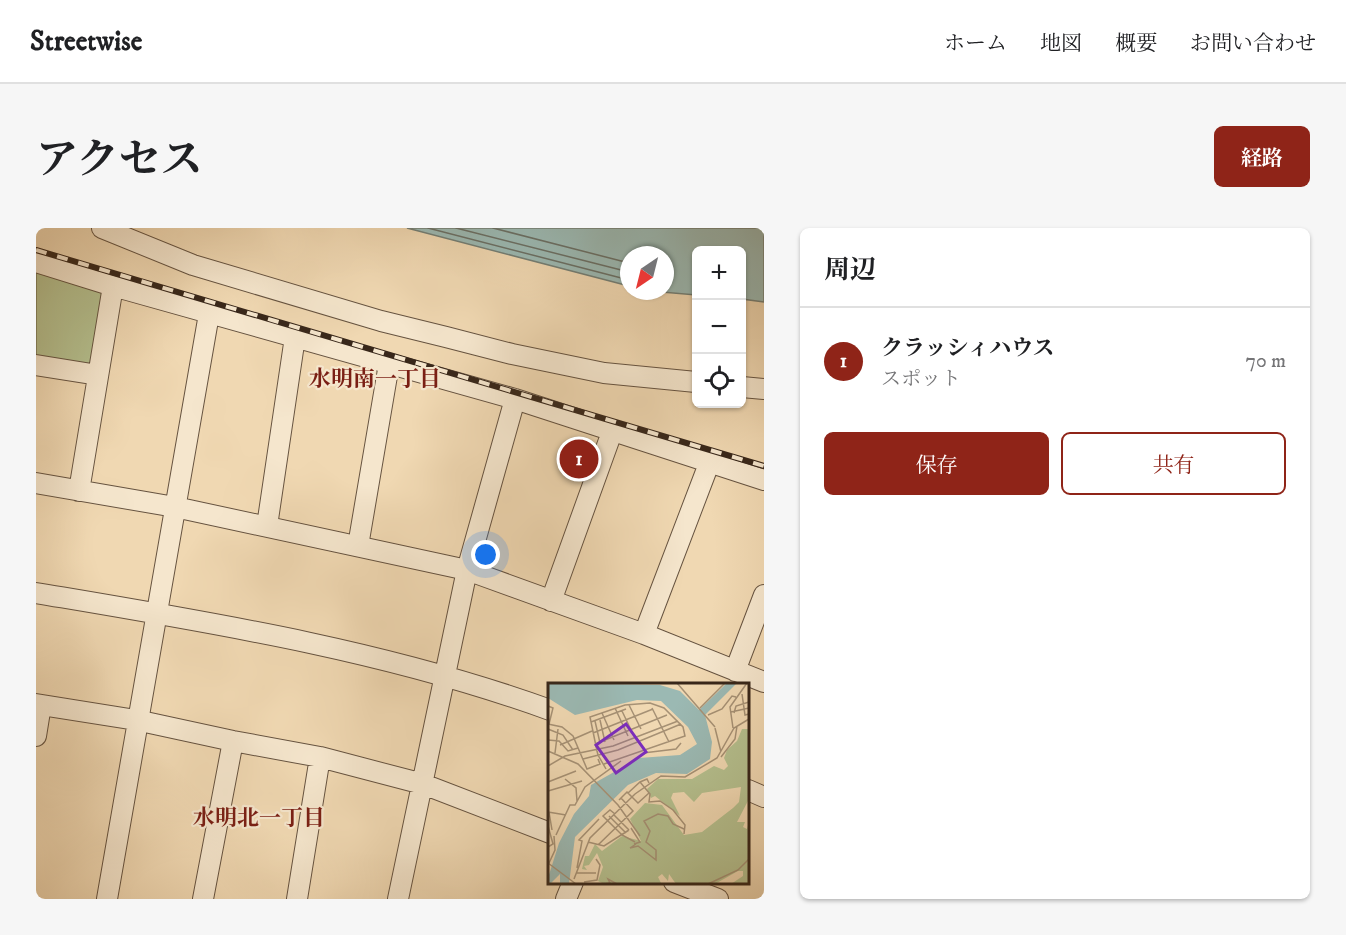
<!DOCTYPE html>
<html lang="ja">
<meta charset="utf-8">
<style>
body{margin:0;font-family:"IM FELL DW Pica","Noto Serif JP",serif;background:#f6f6f6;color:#202124}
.controls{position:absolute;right:18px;top:18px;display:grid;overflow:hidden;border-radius:9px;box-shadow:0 2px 4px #0004}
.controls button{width:54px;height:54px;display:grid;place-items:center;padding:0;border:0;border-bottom:2px solid #e0e0e0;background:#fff;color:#202124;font:30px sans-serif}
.compass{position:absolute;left:584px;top:18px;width:54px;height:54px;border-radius:50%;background:#fff;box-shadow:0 2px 4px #0004;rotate:215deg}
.you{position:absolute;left:450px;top:327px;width:21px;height:21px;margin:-15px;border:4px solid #fff;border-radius:50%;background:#1a73e8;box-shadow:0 0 0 9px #1a73e833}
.badge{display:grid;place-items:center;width:39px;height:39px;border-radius:50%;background:#8f2418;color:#fff;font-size:20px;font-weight:700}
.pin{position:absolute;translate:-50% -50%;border:3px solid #fff;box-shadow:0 2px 6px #0006}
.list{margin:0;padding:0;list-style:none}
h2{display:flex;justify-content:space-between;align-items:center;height:78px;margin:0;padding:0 24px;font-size:26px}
h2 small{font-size:20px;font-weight:400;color:#757577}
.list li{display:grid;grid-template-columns:39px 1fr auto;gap:18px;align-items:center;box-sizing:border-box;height:108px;padding:0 24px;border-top:2px solid #e0e0e0}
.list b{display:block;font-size:22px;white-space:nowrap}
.list p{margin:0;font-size:20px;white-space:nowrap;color:#757577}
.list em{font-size:20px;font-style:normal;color:#757577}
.actions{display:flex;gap:12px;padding:18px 24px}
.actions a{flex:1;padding:14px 0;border:2px solid #8f2418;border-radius:9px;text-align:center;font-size:21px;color:#8f2418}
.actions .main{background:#8f2418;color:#fff}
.icon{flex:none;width:33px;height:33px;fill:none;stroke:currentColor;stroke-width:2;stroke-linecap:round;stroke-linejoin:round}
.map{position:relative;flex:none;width:728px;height:671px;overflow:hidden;border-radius:9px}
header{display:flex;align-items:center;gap:36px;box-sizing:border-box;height:84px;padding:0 30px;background:#fff;border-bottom:2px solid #e0e0e0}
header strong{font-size:28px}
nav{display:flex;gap:33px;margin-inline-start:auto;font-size:21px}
.intro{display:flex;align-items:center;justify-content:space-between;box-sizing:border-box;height:144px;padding:0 36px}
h1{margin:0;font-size:42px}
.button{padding:15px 27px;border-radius:9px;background:#8f2418;color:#fff;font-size:21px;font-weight:700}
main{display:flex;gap:36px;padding:0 36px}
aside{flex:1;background:#fff;border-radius:9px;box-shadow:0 2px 4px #0004}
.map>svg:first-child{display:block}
</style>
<header>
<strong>Streetwise</strong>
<nav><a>ホーム</a><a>地図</a><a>概要</a><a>お問い合わせ</a></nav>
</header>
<div class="intro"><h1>アクセス</h1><a class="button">経路</a></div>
<main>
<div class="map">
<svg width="728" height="671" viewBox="0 0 728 671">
<rect width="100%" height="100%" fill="#f0d8b2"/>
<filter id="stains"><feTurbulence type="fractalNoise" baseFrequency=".00333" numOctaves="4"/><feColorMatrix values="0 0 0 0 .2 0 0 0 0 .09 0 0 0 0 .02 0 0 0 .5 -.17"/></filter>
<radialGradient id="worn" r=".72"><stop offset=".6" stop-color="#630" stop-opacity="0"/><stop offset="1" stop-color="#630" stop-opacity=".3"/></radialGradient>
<path fill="#b5c08f" stroke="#767454" stroke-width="1.5" d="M0,42L70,61L55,144L0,133Z"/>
<path fill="#9bb9b3" stroke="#737f76" stroke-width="1.5" d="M371,0H728V74L706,71V22H660V67L614,63H629V27H593V58Z"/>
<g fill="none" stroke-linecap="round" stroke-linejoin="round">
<path stroke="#6a7066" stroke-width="1.5" d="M392,0L593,52
M420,0L593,44
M457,0L593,35"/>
<g stroke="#665340" stroke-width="22">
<path id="minor" d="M66,0L157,37L345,93L410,109L476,126L568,145L660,154
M0,34L77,58L479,171L728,252
M0,137L62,147
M706,159L728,161
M0,255L139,279L431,342L608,406L728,454
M43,263L77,58
M231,298L259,109
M322,318L353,136
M0,365C172,394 349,422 514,482
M515,373L576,204
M608,406L674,233
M699,443L728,367
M0,476L100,492L197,513L284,529L387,556L514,605
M0,508L5,477
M712,562L728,569
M638,654L682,671
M71,671L173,86
M167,671L197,513
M261,671L284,529
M362,671L431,342L479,171
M530,671L537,654"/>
</g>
<use href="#minor" stroke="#f5e6cd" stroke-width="20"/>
<g stroke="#38271a" stroke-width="6">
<path id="rail" d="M0,22L728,238"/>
</g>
<use href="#rail" stroke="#f5e6cd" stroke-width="4" stroke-dasharray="11" stroke-linecap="butt"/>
</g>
<g text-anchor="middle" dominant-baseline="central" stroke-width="4.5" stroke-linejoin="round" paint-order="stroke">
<g font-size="22" font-weight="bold" fill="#7a1f14" stroke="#f5e6cd">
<text x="339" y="151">水明南一丁目</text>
<text x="223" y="590">水明北一丁目</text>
</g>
</g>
<g transform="translate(512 455)">
<rect width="201" height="201" fill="#f0d8b2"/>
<path d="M194,46H201V116L189,139H197L195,144L199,146L201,139V201H183L195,193V188H190L167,201H128L121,191L120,198L114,191L110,194L113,200L120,201H56L50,198L55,184L49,170L41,182L36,183L39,187L34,186L37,173H41L47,161L54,168L74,153L93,158L82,136L97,120L114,122L136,152L154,149L185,125L191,119L193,104L154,110L146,119L136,109L125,110L123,115L132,133L107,113L103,115L99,106L110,96H144L166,83L176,87L180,83L176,75L179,67L189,58Z" fill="#b5c08f"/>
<path d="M0,0L112,2L132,8L151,27L179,0H189L157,32L164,59L162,76L139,91L108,90L80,102L27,154L21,201H12V191L2,201L0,195L11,160L26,131L41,113L43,102L91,75L132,72L149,61L140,44L113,18L89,17L27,32L0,15Z" fill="#9bb9b3"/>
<path fill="none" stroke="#a69175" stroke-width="1.5" d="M129,0L167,44M194,11L197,32L201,31M81,22L93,46M0,23L5,25L1,41M67,25L80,53M104,25L121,59M152,25L177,0M74,28L84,49M183,29L201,25M54,30L66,57M186,30L188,23L201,19M160,32L174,26L184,13L188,14M52,37L57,59M47,38L52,60M43,39L78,26M0,41L14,44L25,53L39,86L52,81L50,76M167,45L173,69M185,45L182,24L199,0M0,46L15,52L25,67M45,50L105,26M0,57L11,58L20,68L30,65M47,61L119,32M12,62L44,48M0,68L30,81L70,122L92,153M7,70L10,46M95,70L128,66L133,60M173,74L187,56L189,43M35,76L70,67L133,41M56,81L137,53L135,44L116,25L102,20L77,22L42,34L49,68L50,72L58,86M0,83L17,73L65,63L130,38M17,96L28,105L29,118M0,99L28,88M92,99L102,111L101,119L112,118L125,127L137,142L136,151M0,108L34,98M80,110L92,99L99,96L101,100M71,117L79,109L90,120L101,110M0,129L18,132M1,129L4,147M67,131L62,127L55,133L74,152L87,159M66,132L81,147M61,133L78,150M0,143L5,161L0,164M83,145L92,159L86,161M8,152L22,122H27L37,104L73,78M40,159L56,163L81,147M88,161L82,165L90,163L108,177V167L98,159L102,148L96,138L110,131L120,133L125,141L136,146M50,162L85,128L73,115M0,180L28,201M1,180L7,167L6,153M29,185L34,158L31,157L51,136M28,190H48M26,196L42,155L87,111L113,93L137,94L169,75L186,45L201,36M36,199L49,197L52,182L48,176M56,201L62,200L60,196L69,201M160,201L190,187L201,176"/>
<path fill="#7b2cbf" fill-opacity="0.15" stroke="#7b2cbf" stroke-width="3" d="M78,41L98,69L68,90L48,62Z"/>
<rect width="201" height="201" fill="none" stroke="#38271a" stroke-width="3"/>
</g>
<rect width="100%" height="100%" filter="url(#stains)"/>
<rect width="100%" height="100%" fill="url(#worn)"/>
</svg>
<div class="controls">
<button>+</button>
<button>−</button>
<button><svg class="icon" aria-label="locate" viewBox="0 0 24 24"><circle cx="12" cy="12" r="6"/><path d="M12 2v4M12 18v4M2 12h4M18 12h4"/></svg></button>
</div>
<svg class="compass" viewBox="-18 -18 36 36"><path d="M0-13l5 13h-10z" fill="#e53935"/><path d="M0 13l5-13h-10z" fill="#757577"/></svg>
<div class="you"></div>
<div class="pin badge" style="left:543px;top:231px">1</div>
</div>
<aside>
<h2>周辺<small></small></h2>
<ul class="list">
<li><span class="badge">1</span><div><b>クラッシィハウス</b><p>スポット</p></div><em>70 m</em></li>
</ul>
<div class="actions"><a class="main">保存</a><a>共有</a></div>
</aside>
</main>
